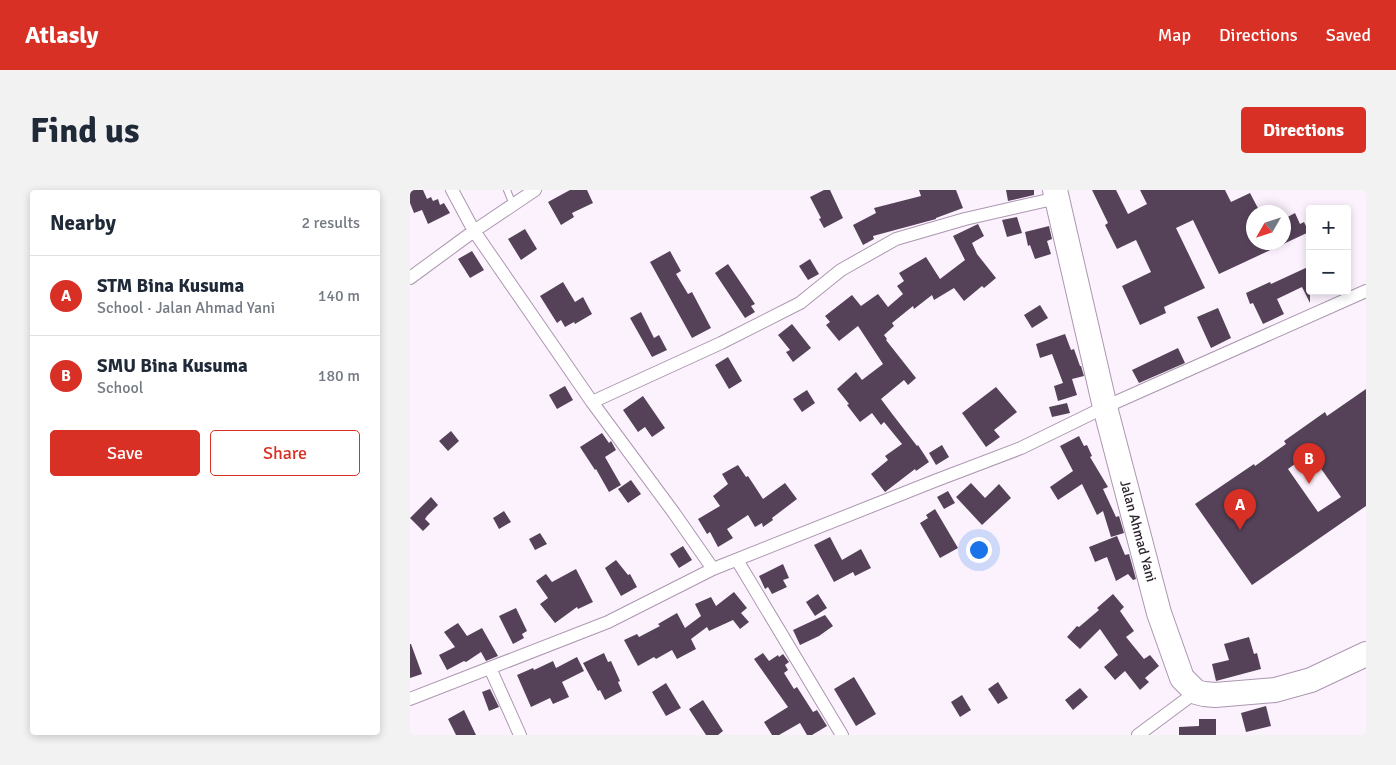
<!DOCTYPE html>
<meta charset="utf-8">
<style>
body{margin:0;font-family:Signika,sans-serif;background:#f2f2f3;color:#1f2937}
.controls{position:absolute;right:15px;top:15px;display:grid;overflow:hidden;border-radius:5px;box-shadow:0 2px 8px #0003}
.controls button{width:45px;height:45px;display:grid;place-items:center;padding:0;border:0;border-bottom:1px solid #e0e1e3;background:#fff;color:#1f2937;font:25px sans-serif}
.compass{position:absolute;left:836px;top:15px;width:45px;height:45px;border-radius:50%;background:#fff;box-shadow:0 2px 8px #0003;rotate:231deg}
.you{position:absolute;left:568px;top:359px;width:18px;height:18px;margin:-12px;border:4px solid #fff;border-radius:50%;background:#1a73e8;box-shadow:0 0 0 8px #1a73e833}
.badge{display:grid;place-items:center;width:32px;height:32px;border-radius:50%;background:#d93025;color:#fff;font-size:16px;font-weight:700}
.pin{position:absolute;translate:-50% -41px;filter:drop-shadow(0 1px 2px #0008)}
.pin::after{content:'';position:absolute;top:26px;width:18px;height:15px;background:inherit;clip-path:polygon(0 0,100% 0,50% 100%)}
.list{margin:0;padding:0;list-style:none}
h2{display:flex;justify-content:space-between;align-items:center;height:65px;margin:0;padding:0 20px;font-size:21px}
h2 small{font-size:16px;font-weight:400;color:#747a83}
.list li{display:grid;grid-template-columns:32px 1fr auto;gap:15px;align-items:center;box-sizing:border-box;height:80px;padding:0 20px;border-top:1px solid #e0e1e3}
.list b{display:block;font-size:19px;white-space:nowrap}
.list p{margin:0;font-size:16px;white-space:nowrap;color:#747a83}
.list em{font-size:16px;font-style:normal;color:#747a83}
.actions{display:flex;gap:10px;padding:15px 20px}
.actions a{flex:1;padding:11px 0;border:1px solid #d93025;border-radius:5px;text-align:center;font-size:18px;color:#d93025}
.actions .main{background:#d93025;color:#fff}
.map{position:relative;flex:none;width:956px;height:545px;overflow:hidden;border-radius:5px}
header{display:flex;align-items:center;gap:30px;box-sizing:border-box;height:70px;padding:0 25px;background:#d93025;color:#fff}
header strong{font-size:24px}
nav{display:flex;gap:28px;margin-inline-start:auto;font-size:18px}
.intro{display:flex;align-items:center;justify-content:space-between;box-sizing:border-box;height:120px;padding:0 30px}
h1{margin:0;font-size:35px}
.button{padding:12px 22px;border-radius:5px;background:#d93025;color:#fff;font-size:18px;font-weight:700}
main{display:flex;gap:30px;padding:0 30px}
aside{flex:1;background:#fff;border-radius:5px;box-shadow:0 2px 8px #0003}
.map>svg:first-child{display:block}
</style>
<header>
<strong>Atlasly</strong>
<nav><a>Map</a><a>Directions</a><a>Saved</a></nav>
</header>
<div class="intro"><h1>Find us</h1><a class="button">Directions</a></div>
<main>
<aside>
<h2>Nearby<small>2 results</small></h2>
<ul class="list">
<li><span class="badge">A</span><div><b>STM Bina Kusuma</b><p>School · Jalan Ahmad Yani</p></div><em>140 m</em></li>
<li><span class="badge">B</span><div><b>SMU Bina Kusuma</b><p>School</p></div><em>180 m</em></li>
</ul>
<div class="actions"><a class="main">Save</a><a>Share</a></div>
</aside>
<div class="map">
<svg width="956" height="545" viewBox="0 0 956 545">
<rect width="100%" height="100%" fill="#fcf2fe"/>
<path fill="#554259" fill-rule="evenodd" d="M0,0H13L17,9L21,7L23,11L28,9L30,15L34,13L40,23L18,34L12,20L4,23L0,13Z
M160,0H177L183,13L162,23L164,27L151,35L138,12Z
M414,0H420L433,28L414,38L409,29L411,28L400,7Z
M509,0H546L553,18L526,28V29L463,46L464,49L453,55L443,35L466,23L464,18L511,6Z
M596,0H624V5L598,11Z
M682,0H706L718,24L737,14L730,0H815L821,12L840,3L850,22H844V52H874V29L885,23L890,34L894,32L899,42L809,84L783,30L766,38L795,98L754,117L756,123L730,135L712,96L741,82L726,50L707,59L695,35L698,33Z
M607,27L612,43L597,47L592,30Z
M568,34L574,46L562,53L567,64L586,88L574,98L572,96L554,111L544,98L524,110L522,105L504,119L503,116L482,133L484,136L474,145L477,149L476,150L506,188L498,195L494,190L471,209L483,225L507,256L508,255L519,272L506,281L505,279L475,302L461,284L478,270L475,266L492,254L474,232L471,235L462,223L450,232L437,215L439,214L427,199L446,182L452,190L473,174L448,136L429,151L416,135L420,132L415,126L442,105L451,116L468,104L478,117L493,104L487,96L494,91L489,83L516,67L530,89L555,70L543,46Z
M639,36L642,49L637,51L641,64L625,69L620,55L618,56L615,42Z
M115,39L127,59L111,70L98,49Z
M62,61L74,80L60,88L48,69Z
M260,61L271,81L266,84L278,104L282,102L301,138L282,148L240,72Z
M400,69L409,84L398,90L389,76Z
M318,74L345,114L341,116L345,122L335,128L305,83Z
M900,76V113L892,97L867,109L874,124L853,134L843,113L840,114L836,103L860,92L861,94Z
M153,92L165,112L173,107L182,124L165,134L164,132L155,137L151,130L147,133L130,106Z
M630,115L638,128L622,138L614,125Z
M808,118L821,148L801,158L787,127Z
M231,122L244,148L249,145L257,160L242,167L220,128Z
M382,134L401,158L383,172L376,162L380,160L368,145Z
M655,144L661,160L664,159L670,176H671L674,186L662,189L667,205L648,211L644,196L653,193L642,164L630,168L626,154Z
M768,158L775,173L729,193L722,180Z
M318,167L332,191L319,199L305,175Z
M155,196L163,210L147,219L139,205Z
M586,197L607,222L584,240L590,247L576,257L552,223Z
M956,199V316L842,395L785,314L844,274L845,276L876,254L874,251L915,222L917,226ZM900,263L931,307L908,322L878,279Z
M397,200L405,213L392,222L383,209Z
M233,206L255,238L242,247L235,237L228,242L213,220Z
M657,213L660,223L642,227L639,217Z
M41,241L49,251L38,261L29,251Z
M192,243L199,253L201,251L206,260L195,267L211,295L199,302L186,279L185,280L170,257Z
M669,246L674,256L677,255L682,266L680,267L698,297L693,299L706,327L709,326L714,343L701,347L693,321L687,325L672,294L648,310L640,297L663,281L650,256Z
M532,255L539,267L526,275L519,263Z
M328,275L336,287L338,286L353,309L375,293L387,309L362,328L363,330L353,337L352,333L345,337L338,325L317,339L323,348L308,357L300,342L297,344L288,329L310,316L303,306L318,294L312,284Z
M221,290L231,304L218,313L208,299Z
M561,293L575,308L589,294L601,308L572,335L546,307Z
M538,301L545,313L534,319L527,307Z
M21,307L28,315L17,326L15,329L20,334L13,341L0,328Z
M525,319L548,358L530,368L510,333L518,328L516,325Z
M94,321L101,332L89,339L83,328Z
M130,343L137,354L125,360L119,349Z
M707,346L715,365L719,364L726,389L723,390L718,384L706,391L697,367L685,372L679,357Z
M420,347L432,370L451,359L461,378L445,386L443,382L424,392L404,355Z
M273,356L282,370L269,378L260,364Z
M206,370L218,385L220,384L227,397L211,406L195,378Z
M373,374L379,388L373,390L377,397L362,404L358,397L355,399L349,386Z
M166,379L183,412L168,419L167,417L145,433L130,414L138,408L126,391L136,384L142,392Z
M324,402L337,418L331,423L339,432L330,439L323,430L299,441L297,437L281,449L286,459L267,469L262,460L246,469L244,467L228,476L214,450L227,444L229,447L250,436L248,434L267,423L275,438L291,426L285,414L301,407L306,416Z
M408,404L417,418L405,426L396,412Z
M703,404L714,417L710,421L724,441L716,447L734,469L740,465L749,476L735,488L739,492L730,500L715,481L705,490L694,477L708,465L690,439L670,459L657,447L667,436L669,437L689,420L687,418Z
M106,418L117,441L112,444L114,448L103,454L89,426Z
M415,425L423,436L409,446L390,455L383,440Z
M48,433L57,446L72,438L88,466L76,471L71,462L56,472L54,471L37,480L29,465L45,457L34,442Z
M839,447L844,464L847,463L851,479L806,491L802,474L819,470L814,454Z
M0,454H1L12,484L0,488Z
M194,463L198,472L201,471L210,491L208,492L212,501L195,510L190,500L188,501L173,473Z
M353,463L359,471L368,465L369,467L373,464L379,472L375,475L378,480L374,483L384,499L387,497L403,522L407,520L417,536L402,545H397L390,533L369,545H362L354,532L378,517L344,469Z
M167,467L174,481L152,492L159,507L143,514L140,508L121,517L107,485L123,478L124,480L143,471L146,478Z
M444,487L466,524L446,536L424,499Z
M588,492L598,508L588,514L578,499Z
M256,493L271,518L256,526L242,502Z
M670,498L678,507L663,520L655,510Z
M80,499L89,517L79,521L72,502Z
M552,505L561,520L550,527L541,512Z
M293,510L313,541L308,545H296L279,519Z
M856,516L861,536L836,542L831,523Z
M54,520L66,545H46L38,529Z
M789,529H806V545H769V537L789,536Z"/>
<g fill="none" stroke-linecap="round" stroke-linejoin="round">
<g stroke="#ac96b0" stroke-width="8">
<path id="lane" d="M97,0L103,15"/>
</g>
<g stroke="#ac96b0" stroke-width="14">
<path id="street" d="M42,0L64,41L125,0
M0,88L64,41L182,212L264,323L303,379
M182,212L311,153L390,113L431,80L486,49L555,29L647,8
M327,370L432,545
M80,478L110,545
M0,509L198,432L303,379L527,290L611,258L695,217L956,101
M728,545L786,502"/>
</g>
<g stroke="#ac96b0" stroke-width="26">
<path id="highway" d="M645,0L695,217L749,423L772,488L786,502L794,504L805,505L865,500L901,490L956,464"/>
</g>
<use href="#lane" stroke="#fff" stroke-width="6"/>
<use href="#street" stroke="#fff" stroke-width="12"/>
<use href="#highway" stroke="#fff" stroke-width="24"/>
</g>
<g text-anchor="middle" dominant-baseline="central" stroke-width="5" stroke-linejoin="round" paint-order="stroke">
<g font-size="14" fill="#2e252f" stroke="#fff">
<text transform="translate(728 341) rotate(75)">Jalan Ahmad Yani</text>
</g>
</g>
</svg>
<div class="controls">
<button>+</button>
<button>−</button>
</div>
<svg class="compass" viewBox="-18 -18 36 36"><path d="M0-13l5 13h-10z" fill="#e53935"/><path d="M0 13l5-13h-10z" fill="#747a83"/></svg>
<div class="you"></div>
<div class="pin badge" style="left:830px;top:340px">A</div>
<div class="pin badge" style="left:899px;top:294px">B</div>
</div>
</main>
